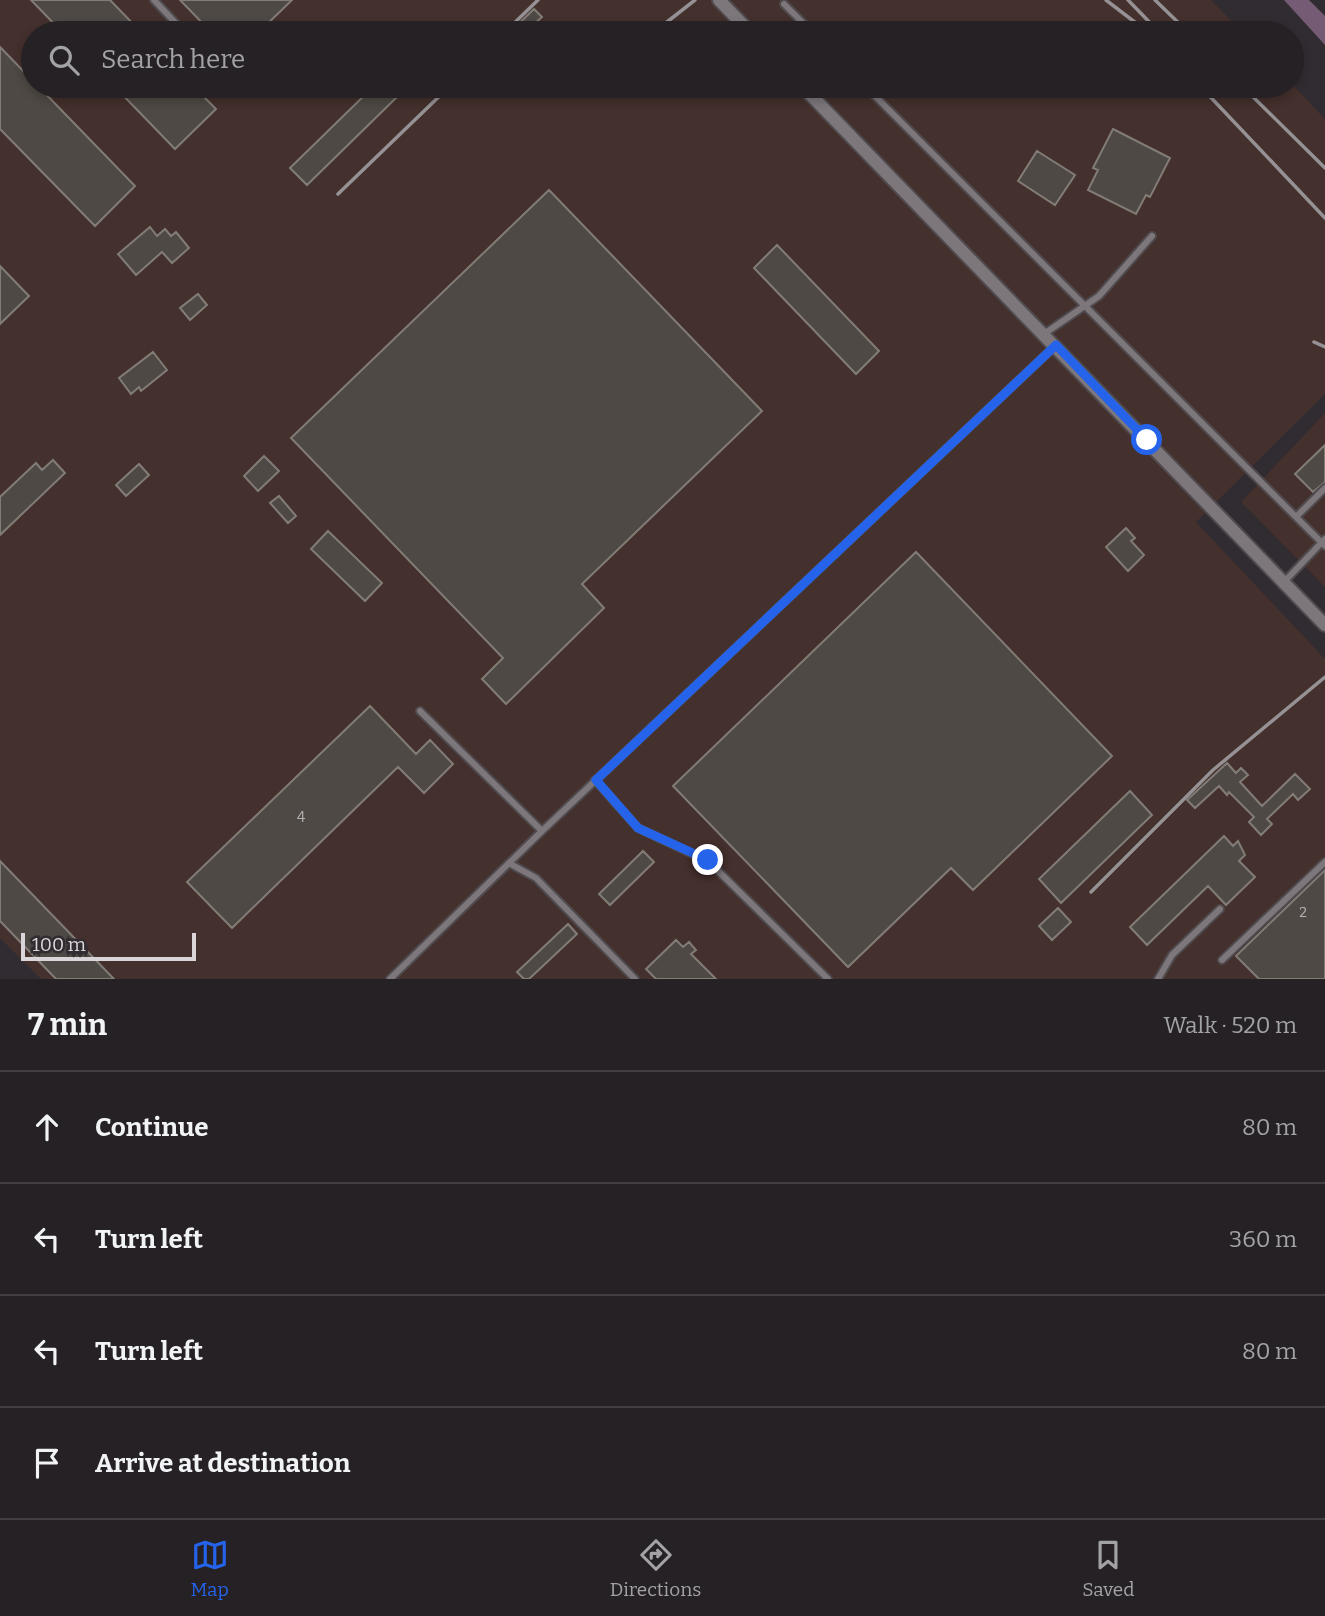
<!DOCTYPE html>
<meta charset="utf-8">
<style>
body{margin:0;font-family:Bitter,serif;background:#312e32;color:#f1f3f6}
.scale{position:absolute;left:21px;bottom:18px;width:175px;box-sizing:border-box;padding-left:7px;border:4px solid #d9d5d8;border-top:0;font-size:19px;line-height:24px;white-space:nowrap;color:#d9d5d8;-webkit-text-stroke:5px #312c31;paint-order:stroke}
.stop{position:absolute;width:21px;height:21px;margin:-16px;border:5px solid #2563eb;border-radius:50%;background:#fff}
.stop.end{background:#2563eb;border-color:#fff;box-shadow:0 2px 7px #0008}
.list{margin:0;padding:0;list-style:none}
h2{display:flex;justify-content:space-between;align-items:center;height:91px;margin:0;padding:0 28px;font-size:30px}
h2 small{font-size:23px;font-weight:400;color:#a3a3a7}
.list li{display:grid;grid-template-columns:46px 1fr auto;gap:21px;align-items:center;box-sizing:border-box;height:112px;padding:0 28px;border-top:2px solid #423e42}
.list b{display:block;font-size:26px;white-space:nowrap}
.list em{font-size:23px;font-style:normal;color:#a3a3a7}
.icon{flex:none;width:38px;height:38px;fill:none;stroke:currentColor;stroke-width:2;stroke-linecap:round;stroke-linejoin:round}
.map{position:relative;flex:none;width:1325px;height:979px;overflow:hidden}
.search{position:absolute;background:#252125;box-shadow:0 4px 10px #0003;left:21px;right:21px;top:21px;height:77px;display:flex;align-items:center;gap:18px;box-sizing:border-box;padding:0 24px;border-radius:38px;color:#a3a3a7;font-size:26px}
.sheet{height:539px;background:#252125}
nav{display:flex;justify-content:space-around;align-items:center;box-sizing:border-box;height:98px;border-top:2px solid #423e42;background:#252125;font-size:19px;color:#a3a3a7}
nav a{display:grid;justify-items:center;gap:4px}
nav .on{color:#2563eb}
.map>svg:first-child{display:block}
</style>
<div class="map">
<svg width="1325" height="979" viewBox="0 0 1325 979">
<rect width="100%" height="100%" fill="#312c31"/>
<path fill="#44302c" d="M0,0H1211L1243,33H33V86H1292V84L1325,119V394L1196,522L1325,659V979H41L0,938Z
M1325,413V587L1241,502Z"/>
<path fill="#755b73" d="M1284,0H1309L1325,16V45Z"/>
<path fill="#4f4945" stroke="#827c77" stroke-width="2" d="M31,0H110L142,33H63Z
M180,0H292L258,33H212Z
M534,9L542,17L524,33H509Z
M0,47L33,81V86H38L135,186L95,226L0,129Z
M114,86H193L216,109L175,149Z
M374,86H386L397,97L307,185L290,168Z
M1113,129L1170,158L1150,197L1146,195L1136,214L1088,190L1098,170L1093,168Z
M1037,151L1075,175L1055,205L1018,181Z
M549,190L762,411L582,584L604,608L506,704L482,679L503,658L291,438Z
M150,227L157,236L165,229L171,236L176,232L189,248L172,263L162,252L136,275L118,254Z
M777,245L879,351L856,374L754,268Z
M0,266L29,296L0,324Z
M198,294L207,305L190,320L180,308Z
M153,352L167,370L141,391L139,387L131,394L119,378Z
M1325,445V482L1313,492L1295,474Z
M264,456L279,471L258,491L244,476Z
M53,460L65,473L0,535V497L36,463L42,470Z
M139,464L149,475L126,496L116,485Z
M279,496L296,516L288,523L270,503Z
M1126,528L1135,538L1131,541L1144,555L1128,571L1106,547Z
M328,531L382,583L365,601L311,549Z
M916,552L1112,756L973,890L951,868L848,967L673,786Z
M370,706L416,754L430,740L453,764L424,793L398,767L232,928L187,882Z
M1227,763L1236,773L1241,768L1248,775L1240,782L1262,806L1295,774L1310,789L1298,800L1293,794L1267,819L1272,824L1261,835L1249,822L1254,817L1229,792L1227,795L1219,786L1195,808L1187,800Z
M1130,791L1152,815L1061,903L1039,879Z
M1224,836L1233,846L1238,841L1245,855L1239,861L1255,877L1226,905L1208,886L1147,945L1130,927Z
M643,851L654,862L610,905L599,894Z
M0,861L114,979H56L0,921Z
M1325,870V979H1259L1236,956Z
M1058,908L1071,922L1052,940L1039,926Z
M568,924L577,934L529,979H524L517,972Z
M676,940L683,947L689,942L696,950L691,954L716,979H656L646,969Z"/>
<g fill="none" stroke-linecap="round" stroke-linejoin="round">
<g stroke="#4f4a4e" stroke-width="10">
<path id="service" d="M154,0L185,33
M784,4L813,33
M865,86L1325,546
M1044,334L1099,296L1152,236
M1296,517L1325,488
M1284,582L1325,539
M420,711L542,831
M595,780L638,828L708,861L828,979
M509,863L536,878L635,979
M1222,960L1325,862
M390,979L542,831L1056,345
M1158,979L1172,955L1220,909"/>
</g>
<g stroke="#4f4a4e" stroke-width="16">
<path id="minor" d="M719,0L751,33
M802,86L1325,625"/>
</g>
<use href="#service" stroke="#7d777c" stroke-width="6"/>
<use href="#minor" stroke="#7d777c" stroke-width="12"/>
<path stroke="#959195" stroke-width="3.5" d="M1106,0L1149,33
M1128,0L1160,33
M1155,0L1189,33
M658,29L695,0
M504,33L538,0
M1200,86L1325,218
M1242,86L1325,168
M338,194L450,86
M1314,342L1325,347
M1091,892L1213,770L1325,677"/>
</g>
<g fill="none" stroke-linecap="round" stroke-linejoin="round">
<path stroke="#2563eb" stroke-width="9" d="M708,860L638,828L596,780L1056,345L1147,440"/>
</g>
<g text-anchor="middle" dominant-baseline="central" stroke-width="5" stroke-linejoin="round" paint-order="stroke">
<g font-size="14" fill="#b6b2b3">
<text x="301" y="817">4</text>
<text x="1303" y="912">2</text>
</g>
</g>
</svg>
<div class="scale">100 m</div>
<div class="stop" style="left:1147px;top:440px"></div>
<div class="stop end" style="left:708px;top:860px"></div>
<div class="search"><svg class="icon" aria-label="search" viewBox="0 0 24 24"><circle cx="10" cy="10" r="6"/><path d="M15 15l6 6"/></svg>Search here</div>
</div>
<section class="sheet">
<h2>7 min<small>Walk · 520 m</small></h2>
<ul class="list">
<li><svg class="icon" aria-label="ahead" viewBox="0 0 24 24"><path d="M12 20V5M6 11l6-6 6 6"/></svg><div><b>Continue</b></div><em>80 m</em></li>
<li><svg class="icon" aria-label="left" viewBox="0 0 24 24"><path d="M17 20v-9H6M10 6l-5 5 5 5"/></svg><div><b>Turn left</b></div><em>360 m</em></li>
<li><svg class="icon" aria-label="left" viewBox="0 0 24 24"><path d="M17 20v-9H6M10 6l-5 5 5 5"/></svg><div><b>Turn left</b></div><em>80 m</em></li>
<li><svg class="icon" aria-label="arrive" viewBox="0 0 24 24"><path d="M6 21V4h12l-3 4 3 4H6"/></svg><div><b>Arrive at destination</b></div></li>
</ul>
</section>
<nav>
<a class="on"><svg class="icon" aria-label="map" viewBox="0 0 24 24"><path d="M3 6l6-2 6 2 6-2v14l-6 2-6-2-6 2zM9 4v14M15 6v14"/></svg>Map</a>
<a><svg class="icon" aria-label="directions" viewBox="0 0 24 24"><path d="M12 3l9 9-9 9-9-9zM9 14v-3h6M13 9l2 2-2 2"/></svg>Directions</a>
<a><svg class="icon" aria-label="saved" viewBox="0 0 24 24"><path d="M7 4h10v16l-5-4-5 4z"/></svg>Saved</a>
</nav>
